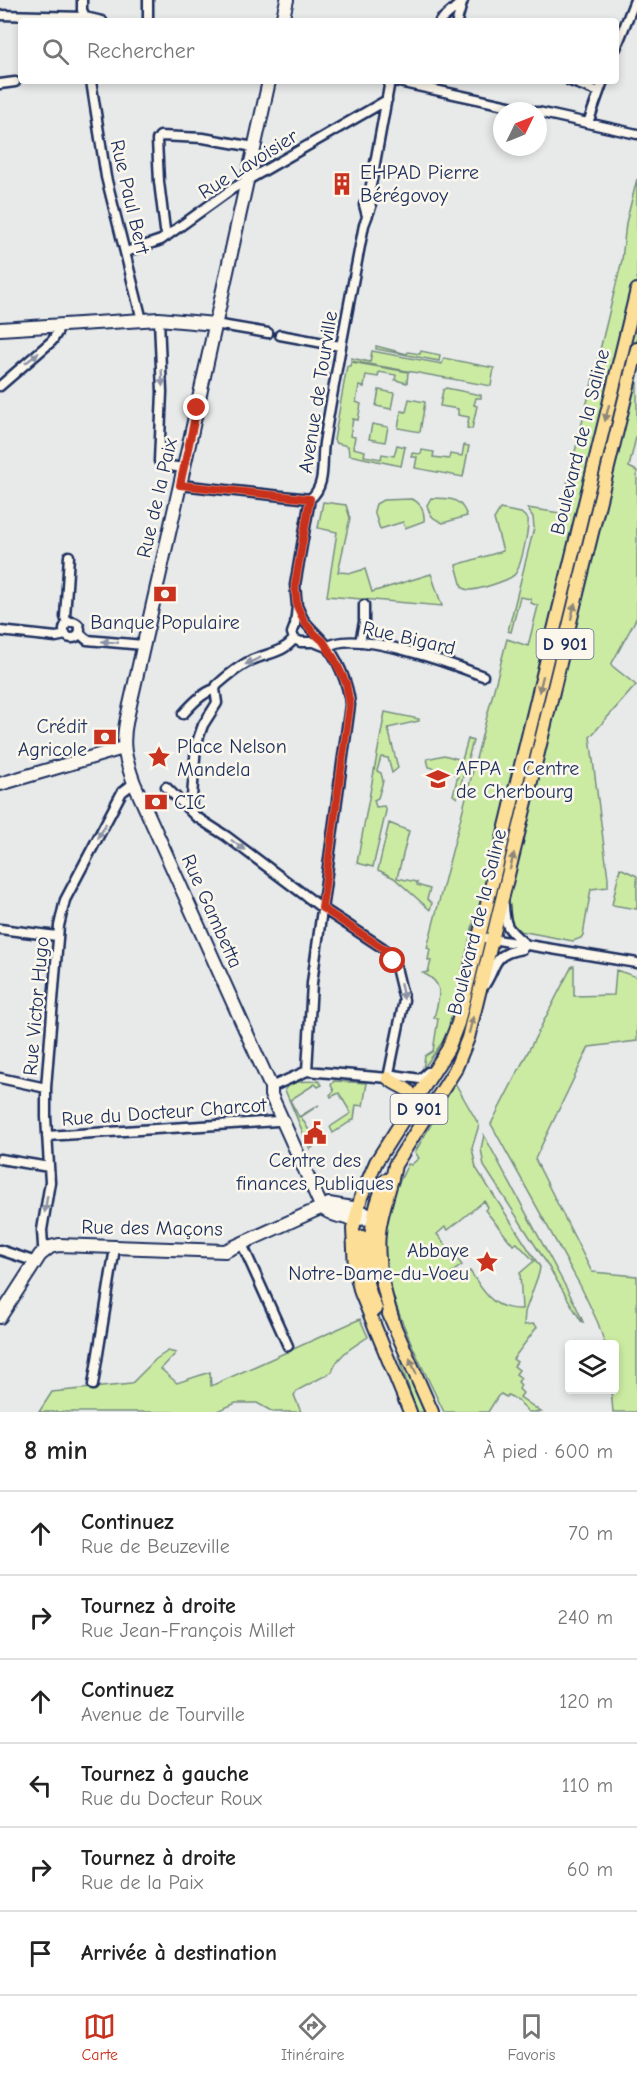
<!DOCTYPE html>
<html lang="fr">
<meta charset="utf-8">
<style>
body{margin:0;font-family:"Comic Neue",sans-serif;background:#f6f6f6;color:#222}
.controls{position:absolute;right:18px;bottom:18px;display:grid;overflow:hidden;border-radius:6px;box-shadow:0 3px 9px #0003}
.controls button{width:54px;height:54px;display:grid;place-items:center;padding:0;border:0;border-bottom:2px solid #e0e0e0;background:#fff;color:#222;font:30px sans-serif}
.compass{position:absolute;left:493px;top:102px;width:54px;height:54px;border-radius:50%;background:#fff;box-shadow:0 3px 9px #0003;rotate:47deg}
.stop{position:absolute;width:18px;height:18px;margin:-14px;border:4px solid #c8321e;border-radius:50%;background:#fff}
.stop.end{background:#c8321e;border-color:#fff;box-shadow:0 2px 6px #0008}
.list{margin:0;padding:0;list-style:none}
h2{display:flex;justify-content:space-between;align-items:center;height:78px;margin:0;padding:0 24px;font-size:26px}
h2 small{font-size:20px;font-weight:400;color:#767676}
.list li{display:grid;grid-template-columns:39px 1fr auto;gap:18px;align-items:center;box-sizing:border-box;height:84px;padding:0 24px;border-top:2px solid #e0e0e0}
.list b{display:block;font-size:22px;white-space:nowrap}
.list p{margin:0;font-size:20px;white-space:nowrap;color:#767676}
.list em{font-size:20px;font-style:normal;color:#767676}
.icon{flex:none;width:33px;height:33px;fill:none;stroke:currentColor;stroke-width:2;stroke-linecap:round;stroke-linejoin:round}
.map{position:relative;flex:none;width:637px;height:1412px;overflow:hidden}
.search{position:absolute;background:#fff;box-shadow:0 3px 9px #0003;left:18px;right:18px;top:18px;height:66px;display:flex;align-items:center;gap:15px;box-sizing:border-box;padding:0 21px;border-radius:6px;color:#767676;font-size:22px}
.sheet{height:582px;background:#fff}
nav{display:flex;justify-content:space-around;align-items:center;box-sizing:border-box;height:84px;border-top:2px solid #e0e0e0;background:#fff;font-size:16px;color:#767676}
nav a{display:grid;justify-items:center;gap:3px}
nav .on{color:#c8321e}
.map>svg:first-child{display:block}
</style>
<div class="map">
<svg width="637" height="1412" viewBox="0 0 637 1412">
<rect width="100%" height="100%" fill="#e8eaea"/>
<filter id="ink" filterUnits="userSpaceOnUse"><feTurbulence type="fractalNoise" baseFrequency=".0167" numOctaves="2"/><feDisplacementMap in="SourceGraphic" scale="12" xChannelSelector="R" yChannelSelector="G"/><feConvolveMatrix kernelMatrix="1 2 1 2 8 2 1 2 1" color-interpolation-filters="sRGB"/></filter>
<g filter="url(#ink)">
<path fill="#cceba2" stroke="#748d80" stroke-width="1.5" fill-rule="evenodd" d="M637,179V433L629,467L637,471V617L611,665L636,685L590,737L608,878V887L591,889L583,935L581,938L573,941L520,931L513,924L475,916L448,1031L441,1044L423,1069L425,1056L433,1051L438,1019L434,1018C439,997 446,984 423,973L428,972L431,961L428,960L430,949L427,948L507,639L528,646L538,606L531,603V599L520,597L511,632L508,631L534,528L533,517L527,508L560,513L622,260L626,223Z
M376,346L407,354L408,352L420,354L421,351L440,355L439,361L376,349Z
M372,351L442,364L444,358L494,368L491,386L351,361V358L370,362Z
M351,362L408,372L407,383L395,380L396,375L379,372L378,377L366,375L364,387L359,386L356,402L361,404L358,420L353,419L350,436L355,437L353,448L365,451L364,456L381,459L382,454L394,456L397,445L405,447L401,466L349,455L348,446L336,443L334,440L347,366H350Z
M446,388L481,395V398H476L474,405L477,406L472,429L467,428L469,417L458,415V409L440,406L443,390Z
M379,390L394,393L391,409L376,406Z
M409,399L425,402L420,432L398,428L401,411L406,412Z
M372,424L388,427L385,442L369,439Z
M464,445L469,446L463,477L415,468L417,457H411L412,453L421,454L422,450L434,452L433,457L449,459L450,454L462,456Z
M431,498C449,499 460,496 467,516L443,523C432,518 430,516 427,505Z
M411,499C420,501 425,512 424,521L405,528L403,522L380,529L374,511L376,504L383,500Z
M323,502L346,505L350,518L338,572L352,573L365,569L372,592L431,574L442,606L327,596L337,532L318,528Z
M500,509L521,513L528,519C529,529 521,567 515,574C511,580 478,590 470,590C466,590 465,589 462,587L456,565L503,551L494,519Z
M385,712L419,719V721L388,728L398,768L392,773L388,758L381,757L377,771L381,773L383,781L378,798L374,800L376,807L384,806L386,811L373,867L357,863Z
M468,739L473,741L457,798L453,795L458,775L429,767L427,759L444,755L462,760Z
M389,823L409,831L397,878L417,882V885L430,889L427,899L432,903L430,910L394,878L378,870Z
M620,868L637,876V909L612,905Z
M572,966H574V996L614,995L616,970L637,977V1041L589,1047L535,1159L592,1272L637,1276V1412H613L611,1390H614V1344H605L598,1323L581,1287L491,1124Z
M319,1081L322,1085L318,1087L315,1084L290,1100L299,1117L319,1105L301,1117L313,1137L319,1138L313,1143V1147L310,1149L285,1090C292,1079 307,1082 319,1081Z
M334,1081L367,1083L363,1106L356,1105L354,1119L333,1133L330,1127L351,1113L339,1093L331,1097L330,1095L334,1091L331,1085Z
M455,1083L479,1125L472,1148L476,1168L540,1267L539,1273L525,1312L524,1325L534,1324L537,1327L513,1359L517,1362L514,1366L519,1370L516,1374L521,1378L518,1382L521,1385L519,1389L523,1393L520,1397L541,1412H528L519,1401L508,1395L506,1397L501,1394L498,1396L488,1412H444C419,1359 376,1284 385,1224C388,1203 399,1183 408,1164L411,1165L419,1158L415,1152ZM484,1201L488,1207L485,1210L513,1245L517,1243L534,1261L520,1273L522,1309C492,1310 484,1292 470,1271L456,1280L451,1273L462,1265L437,1234L445,1227L448,1230Z
M484,1135L576,1306L583,1322L581,1321L544,1259L484,1166L481,1149Z
M360,1319L368,1337C353,1347 338,1354 332,1372L298,1390L294,1395L301,1412H273L257,1403H236L215,1412H39L52,1392L131,1384L156,1359L168,1351L176,1353L161,1369L177,1383L210,1372L211,1386Z
M398,1356H400L424,1412H417Z"/>
<g fill="none" stroke-linecap="round" stroke-linejoin="round">
<path stroke="#bfc5ce" stroke-width="12" stroke-dasharray="12 6" stroke-linecap="butt" d="M362,1237L363,1220L371,1193"/>
<g stroke="#1b2f5e" stroke-width="13">
<path id="street" d="M82,0V10L87,21
M0,15L85,17L102,21
M148,21V0
M440,21L463,1
M457,21L463,0
M616,48L635,0
M91,81L106,177L142,320
M394,81L532,111
M570,81L599,92
M0,84L15,82
M538,112L637,134
M588,123L603,81
M367,216L364,205L369,196L390,81
M167,236L165,230L159,182L157,140L160,136L203,138L254,147
M126,252L161,240L232,189L387,100
M159,319L162,392L159,461L162,465L184,468
M215,324L268,333
M280,335L340,346
M0,386L52,341L57,333L59,325
M180,485L310,499
M297,606C300,612 302,619 306,623C311,629 316,634 322,640C336,654 349,685 350,705L312,983L307,1071
M64 630a8 8 0 1 1 16 0a8 8 0 1 1-16 0Z
M67,623L65,617L69,556
M0,631L56,637L66,635
M79,633L87,640L143,645
M294,639L292,633L295,625L297,606L295,585L310,499C327,485 321,462 324,443C336,370 350,298 364,225L371,207L369,196
M294,639L301,642H314L324,646
M360,642L364,622V605
M327,647C354,628 452,664 483,676
M183,714C192,704 202,693 215,689L217,685C227,676 239,666 252,660C268,653 283,653 294,639
M166,787L195,816L226,836L322,908L383,948L395,963L404,1000L388,1078
M191,810L196,745L203,725L217,703L215,689
M504,905C505,928 508,929 525,944
M0,929L57,936
M479,937L637,963
M481,990C499,968 488,955 522,949L526,944
M0,1078L46,1088
M271,1087L307,1071L388,1078L394,1075L420,1079L428,1072
M47,1136L277,1121L282,1119
M0,1159L49,1167
M242,1244L288,1346
M0,1250L36,1262
M46,1250L43,1246L42,1230L50,1182L46,1117V1088L59,926L65,900L122,792L134,783
M93,1385L115,1248"/>
</g>
<g stroke="#1b2f5e" stroke-width="16">
<path id="secondary" d="M282,21L287,0
M269,81L180,485L127,718C121,745 125,758 134,783L271,1087V1095L322,1208C338,1219 354,1220 373,1218
M0,329L159,319L215,324
M0,784L123,748
M329,1204L358,1209L366,1214
M0,1317L40,1255L50,1247L59,1245L225,1251L327,1205"/>
</g>
<g stroke="#1b2f5e" stroke-width="16">
<path id="primary" d="M388,1078C402,1091 415,1084 410,1108
M362,1237C361,1263 366,1286 376,1309
M373,1273C368,1240 372,1210 386,1180
M389,1314L432,1412
M393,1321C384,1292 376,1263 379,1233C381,1210 391,1188 395,1165L455,1070L468,1038L637,349
M410,1412L361,1293L355,1269L353,1229L361,1197L376,1162L448,1049L458,1023L637,290"/>
</g>
<use href="#street" stroke="#fbf7ec" stroke-width="8"/>
<use href="#secondary" stroke="#fbf7ec" stroke-width="12"/>
<use href="#primary" stroke="#fdde96" stroke-width="12"/>
</g>
<defs><path id="oneway-solid" d="M-6-.8H1V-3.2L6.5 0L1 3.2V.8H-6Z" transform="scale(1.5)"/></defs>
<g fill="#8b93a5">
<use href="#oneway-solid" transform="translate(32 358) rotate(-38)"/>
<use href="#oneway-solid" transform="translate(162 378) rotate(87)"/>
<use href="#oneway-solid" transform="translate(110 642) rotate(-175)"/>
<use href="#oneway-solid" transform="translate(253 661) rotate(156)"/>
<use href="#oneway-solid" transform="translate(102 831) rotate(118)"/>
<use href="#oneway-solid" transform="translate(238 845) rotate(37)"/>
<use href="#oneway-solid" transform="translate(402 991) rotate(77)"/>
<use href="#oneway-solid" transform="translate(46 1204) rotate(99)"/>
</g>
<g fill="#8c867a">
<use href="#oneway-solid" transform="translate(607 413) rotate(104)"/>
<use href="#oneway-solid" transform="translate(573 611) rotate(-76)"/>
<use href="#oneway-solid" transform="translate(541 684) rotate(104)"/>
<use href="#oneway-solid" transform="translate(512 861) rotate(-76)"/>
<use href="#oneway-solid" transform="translate(471 1025) rotate(-76)"/>
<use href="#oneway-solid" transform="translate(413 1366) rotate(-113)"/>
</g>
</g>
<g fill="none" stroke-linecap="round" stroke-linejoin="round" filter="url(#ink)">
<path stroke="#c8321e" stroke-width="8" d="M197,408L180,485L310,499L295,585L297,606L305,623L315,634L323,641L335,660L346,683L350,705L322,908L383,948L393,961"/>
</g>
<defs>
<g id="building-bare" transform="scale(1.8)"><path d="M-4-6H4V6H1V3H-1V6H-4ZM-2.5-4.3h1.7v1.8h-1.7ZM.8-4.3h1.7v1.8H.8ZM-2.5-1h1.7V.8h-1.7ZM.8-1h1.7V.8H.8Z" fill="#c8321e" stroke="#fbf7ec" stroke-width="2.5" paint-order="stroke"/></g>
<g id="bank-bare" transform="scale(1.8)"><path d="M-6-4H6V4H-6ZM0-2.3a2.3 2.3 0 1 0 0 4.6a2.3 2.3 0 1 0 0-4.6Z" fill="#c8321e" stroke="#fbf7ec" stroke-width="2.5" paint-order="stroke"/></g>
<g id="sight-bare" transform="scale(1.8)"><path d="M0-6L1.8-2.2L6-1.7L2.9 1.2L3.7 5.4L0 3.3L-3.7 5.4L-2.9 1.2L-6-1.7L-1.8-2.2Z" fill="#c8321e" stroke="#fbf7ec" stroke-width="2.5" paint-order="stroke"/></g>
<g id="university-bare" transform="scale(1.8)"><path d="M0-5L7-2L0 1L-7-2ZM-4 1L0 2.5L4 1V4Q0 6-4 4Z" fill="#c8321e" stroke="#fbf7ec" stroke-width="2.5" paint-order="stroke"/></g>
<g id="civic-bare" transform="scale(1.8)"><path d="M-.6-6.5H3V-4.5H.6V-3L4-1V1h2V6H-6V1h2V-1L-.6-3ZM-1.2 2.5V6h2.4V2.5Z" fill="#c8321e" stroke="#fbf7ec" stroke-width="2.5" paint-order="stroke"/></g>
</defs>
<g fill-rule="evenodd">
<use href="#building-bare" x="342" y="184"/>
<use href="#bank-bare" x="165" y="594"/>
<use href="#bank-bare" x="105" y="737"/>
<use href="#sight-bare" x="159" y="757"/>
<use href="#university-bare" x="438" y="779"/>
<use href="#bank-bare" x="156" y="802"/>
<use href="#civic-bare" x="315" y="1133"/>
<use href="#sight-bare" x="487" y="1262"/>
</g>
<g text-anchor="middle" dominant-baseline="central" stroke-width="5" stroke-linejoin="round" paint-order="stroke">
<g fill="#fbf7ec" stroke="#5e6b89" stroke-width="1.5">
<rect x="536.5" y="629" width="57" height="30" rx="4.5"/>
<rect x="390.5" y="1094" width="57" height="30" rx="4.5"/>
</g>
<g font-size="18" font-weight="bold" fill="#1b2f5e">
<text x="565" y="644">D 901</text>
<text x="419" y="1109">D 901</text>
</g>
<g font-size="20" fill="#1b2f5e" stroke="#fbf7ec">
<text transform="translate(248 164) rotate(-32)">Rue Lavoisier</text>
<text transform="translate(130 197) rotate(77)">Rue Paul Bert</text>
<text transform="translate(318 392) rotate(-81)">Avenue de Tourville</text>
<text transform="translate(580 442) rotate(-76)">Boulevard de la Saline</text>
<text transform="translate(157 498) rotate(-77)">Rue de la Paix</text>
<text transform="translate(409 638) rotate(13)">Rue Bigard</text>
<text transform="translate(212 911) rotate(66)">Rue Gambetta</text>
<text transform="translate(477 922) rotate(-76)">Boulevard de la Saline</text>
<text transform="translate(36 1006) rotate(-85)">Rue Victor Hugo</text>
<text transform="translate(164 1112) rotate(-4)">Rue du Docteur Charcot</text>
<text transform="translate(152 1228) rotate(1)">Rue des Maçons</text>
</g>
<g font-size="20" fill="#1b2f5e" stroke="#fbf7ec" text-anchor="start">
<text x="360" y="172">EHPAD Pierre<tspan x="360" dy="23">Bérégovoy</tspan></text>
<text x="165" y="622" text-anchor="middle">Banque Populaire</text>
<text x="87" y="726" text-anchor="end">Crédit<tspan x="87" dy="23">Agricole</tspan></text>
<text x="177" y="746">Place Nelson<tspan x="177" dy="23">Mandela</tspan></text>
<text x="456" y="768">AFPA - Centre<tspan x="456" dy="23">de Cherbourg</tspan></text>
<text x="174" y="802">CIC</text>
<text x="315" y="1160" text-anchor="middle">Centre des<tspan x="315" dy="23">finances Publiques</tspan></text>
<text x="469" y="1250" text-anchor="end">Abbaye<tspan x="469" dy="23">Notre-Dame-du-Voeu</tspan></text>
</g>
</g>
</svg>
<div class="controls">
<button><svg class="icon" aria-label="layers" viewBox="0 0 24 24"><path d="M12 4l9 5-9 5-9-5zM3 14l9 5 9-5"/></svg></button>
</div>
<svg class="compass" viewBox="-18 -18 36 36"><path d="M0-13l5 13h-10z" fill="#e53935"/><path d="M0 13l5-13h-10z" fill="#767676"/></svg>
<div class="stop" style="left:393px;top:961px"></div>
<div class="stop end" style="left:197px;top:408px"></div>
<div class="search"><svg class="icon" aria-label="search" viewBox="0 0 24 24"><circle cx="10" cy="10" r="6"/><path d="M15 15l6 6"/></svg>Rechercher</div>
</div>
<section class="sheet">
<h2>8 min<small>À pied · 600 m</small></h2>
<ul class="list">
<li><svg class="icon" aria-label="ahead" viewBox="0 0 24 24"><path d="M12 20V5M6 11l6-6 6 6"/></svg><div><b>Continuez</b><p>Rue de Beuzeville</p></div><em>70 m</em></li>
<li><svg class="icon" aria-label="right" viewBox="0 0 24 24"><path d="M7 20v-9h11M14 6l5 5-5 5"/></svg><div><b>Tournez à droite</b><p>Rue Jean-François Millet</p></div><em>240 m</em></li>
<li><svg class="icon" aria-label="ahead" viewBox="0 0 24 24"><path d="M12 20V5M6 11l6-6 6 6"/></svg><div><b>Continuez</b><p>Avenue de Tourville</p></div><em>120 m</em></li>
<li><svg class="icon" aria-label="left" viewBox="0 0 24 24"><path d="M17 20v-9H6M10 6l-5 5 5 5"/></svg><div><b>Tournez à gauche</b><p>Rue du Docteur Roux</p></div><em>110 m</em></li>
<li><svg class="icon" aria-label="right" viewBox="0 0 24 24"><path d="M7 20v-9h11M14 6l5 5-5 5"/></svg><div><b>Tournez à droite</b><p>Rue de la Paix</p></div><em>60 m</em></li>
<li><svg class="icon" aria-label="arrive" viewBox="0 0 24 24"><path d="M6 21V4h12l-3 4 3 4H6"/></svg><div><b>Arrivée à destination</b></div></li>
</ul>
</section>
<nav>
<a class="on"><svg class="icon" aria-label="map" viewBox="0 0 24 24"><path d="M3 6l6-2 6 2 6-2v14l-6 2-6-2-6 2zM9 4v14M15 6v14"/></svg>Carte</a>
<a><svg class="icon" aria-label="directions" viewBox="0 0 24 24"><path d="M12 3l9 9-9 9-9-9zM9 14v-3h6M13 9l2 2-2 2"/></svg>Itinéraire</a>
<a><svg class="icon" aria-label="saved" viewBox="0 0 24 24"><path d="M7 4h10v16l-5-4-5 4z"/></svg>Favoris</a>
</nav>
